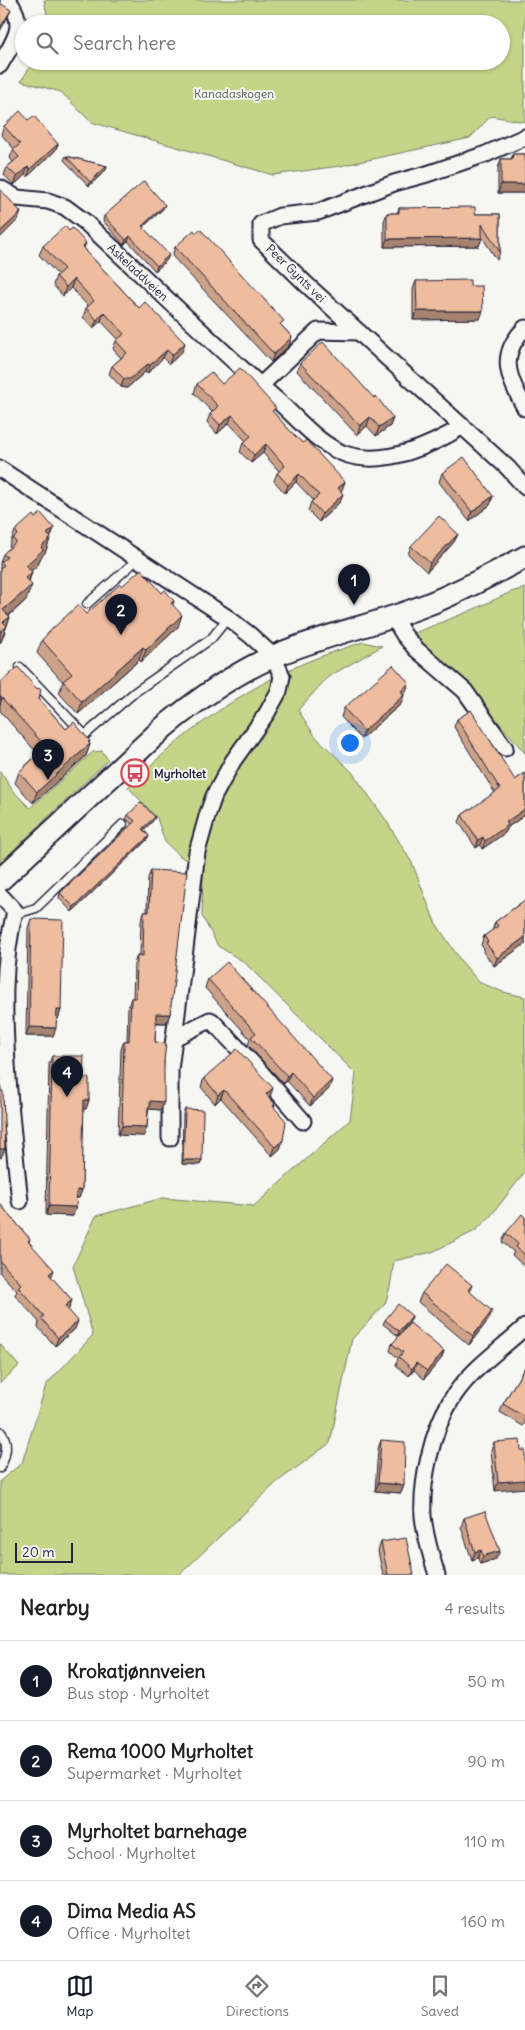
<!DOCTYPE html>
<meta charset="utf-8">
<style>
body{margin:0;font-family:Delius,sans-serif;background:#f2f2f2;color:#202124}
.scale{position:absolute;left:15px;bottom:12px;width:58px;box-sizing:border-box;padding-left:5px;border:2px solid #22223b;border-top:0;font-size:14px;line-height:18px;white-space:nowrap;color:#22223b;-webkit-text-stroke:4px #f6f6f2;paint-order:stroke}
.you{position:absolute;left:349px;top:742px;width:18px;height:18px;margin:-12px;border:4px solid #fff;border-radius:50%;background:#1a73e8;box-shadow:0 0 0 8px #1a73e833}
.badge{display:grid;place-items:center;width:32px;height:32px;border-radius:50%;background:#111827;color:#fff;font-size:16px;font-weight:700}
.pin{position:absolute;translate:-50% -41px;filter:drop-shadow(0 1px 2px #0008)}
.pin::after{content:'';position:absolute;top:26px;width:18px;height:15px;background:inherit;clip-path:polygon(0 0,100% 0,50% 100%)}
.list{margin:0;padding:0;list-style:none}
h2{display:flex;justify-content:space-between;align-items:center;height:65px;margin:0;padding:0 20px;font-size:21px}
h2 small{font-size:16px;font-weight:400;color:#757577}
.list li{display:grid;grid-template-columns:32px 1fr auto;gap:15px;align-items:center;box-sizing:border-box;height:80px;padding:0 20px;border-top:1px solid #e0e0e0}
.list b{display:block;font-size:19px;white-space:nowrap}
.list p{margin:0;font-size:16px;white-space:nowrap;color:#757577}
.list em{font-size:16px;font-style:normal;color:#757577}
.icon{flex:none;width:28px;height:28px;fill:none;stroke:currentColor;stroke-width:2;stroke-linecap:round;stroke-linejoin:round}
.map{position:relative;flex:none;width:525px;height:1575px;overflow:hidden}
.search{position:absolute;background:#fff;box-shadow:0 1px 4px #0004;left:15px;right:15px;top:15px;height:55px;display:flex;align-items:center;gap:12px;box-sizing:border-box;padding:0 18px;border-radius:28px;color:#757577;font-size:19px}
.sheet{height:385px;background:#fff}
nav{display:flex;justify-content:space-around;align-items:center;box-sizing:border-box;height:70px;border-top:1px solid #e0e0e0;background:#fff;font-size:14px;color:#757577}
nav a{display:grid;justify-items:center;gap:2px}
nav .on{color:#111827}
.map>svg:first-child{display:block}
</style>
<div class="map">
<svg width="525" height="1575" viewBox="0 0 525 1575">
<rect width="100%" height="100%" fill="#f6f6f2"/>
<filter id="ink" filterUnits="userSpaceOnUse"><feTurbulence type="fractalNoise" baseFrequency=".02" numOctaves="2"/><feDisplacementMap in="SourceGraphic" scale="10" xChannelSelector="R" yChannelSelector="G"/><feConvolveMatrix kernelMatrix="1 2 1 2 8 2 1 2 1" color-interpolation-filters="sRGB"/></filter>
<g filter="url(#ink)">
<path fill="#c4d589" stroke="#737c62" d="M44,0H525V122L491,116L470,138L340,166L273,175L91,122L61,92L21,81L34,61H501V24H49Z
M525,588V753L487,709L412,634L470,611L511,592Z
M363,642L382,646L328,677L298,710L315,736L352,772L386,820L412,863L435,922L461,961L479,982L503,992L525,997V1172L490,1217L475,1231L432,1252L394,1261L390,1287L385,1304L352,1339L330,1443L277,1482L179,1575H0V1481L22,1463L46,1385L93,1335L73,1266L96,1216L163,1198L254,1206L350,1120L356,1074L244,962L218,946L202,916L203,872L180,856L165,842L157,818L128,787C175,740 230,698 291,669C314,658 339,650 363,642Z
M102,751L108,760L0,863V771L13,791L30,808L93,752Z
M0,1344L19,1366L0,1383Z"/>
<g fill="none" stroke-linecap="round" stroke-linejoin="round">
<g stroke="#22223b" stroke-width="11">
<path id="lane" d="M87,604L139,558
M20,667L85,735L135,692L211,639L228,618
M15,911L23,912L36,908L123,824
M0,1431C10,1442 6,1456 0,1468"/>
</g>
<g stroke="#22223b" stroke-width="19">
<path id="street" d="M0,65C14,40 28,26 8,0
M525,137L486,154L427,174L394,183L318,212L280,216L261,224V240L306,284L508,468L525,487
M0,188L17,198L48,201L65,207L84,221C149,281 212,343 279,402C299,420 321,447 348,455C386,466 431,446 463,426
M525,328C497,356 509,378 525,408
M260,386L318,331L359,332
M0,469L228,618L250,635L273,656L282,676L279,691L267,713L233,761L214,796L208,813L197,852L170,1070V1138
M393,617L404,635L416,649L465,691L505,748
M0,895L15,911C2,965 4,1009 7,1064C10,1110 15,1156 20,1201
M176,1037L210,1020L212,1021L257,1068L303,1121
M437,1575C431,1556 425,1536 423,1516C421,1481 432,1432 450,1402C467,1372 500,1350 525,1327"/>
</g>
<g stroke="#22223b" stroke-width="25">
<path id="secondary" d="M0,880L164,727C197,700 233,674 272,657C322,635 376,625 426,605C460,592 493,574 525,557"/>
</g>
<use href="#lane" stroke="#f6f6f2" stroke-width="8"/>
<use href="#street" stroke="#f6f6f2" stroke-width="15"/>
<use href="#secondary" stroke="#f6f6f2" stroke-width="21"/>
</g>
<path fill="#cda289" stroke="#22223b" d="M28,120L58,144L55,151L27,177L25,175L14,185L4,175L7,167L13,162L10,158L13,150L14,149L1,134L4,126Z
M513,154H525V193H498V168L501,159H511Z
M66,156L107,166L106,170L89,186L64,160Z
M399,208L475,214H500V252L497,260L482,237L479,246L384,247V221L387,213H397Z
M163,209L143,227L167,260L155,271L128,241L124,245L103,221L104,216Z
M69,231L86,243L84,248L87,252L139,308L182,352L169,364L163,358L147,374L145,372L127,388L121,387L109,374L112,366L121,358L113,349L116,341L118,339L101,321L93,328L83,317L86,308L88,306L71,288L63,296L53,285L56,276L58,275L39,255L43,246Z
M175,247L282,326L292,337L289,346L271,362L172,256Z
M416,281L470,286L480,319L413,320V289Z
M300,363L393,418L390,426L376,436L367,426L357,435L297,371Z
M197,384H222L274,413L342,490L341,491L340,502L319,522L308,511L311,502L313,500L296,482L285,493L274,481L277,473L279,471L263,453L251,463L240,452L243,443L246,441L229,423L217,434L207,422L210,414L212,412L194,393Z
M442,473L493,496L490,505L469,521L439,482Z
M35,518L54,528L45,553L41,557L38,565L31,571L32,572L29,582L26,600L9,616L10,617L1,642L0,643V563L3,554L10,548L9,546L15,531Z
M458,534L454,542L427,572L408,554L411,546Z
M122,586L162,593L174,601L173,605L178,627L141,662L139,660L78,714L59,693L63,682L37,653L42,640L86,614Z
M0,683L39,699L66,729L90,744L86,756L33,803L15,783L19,772L38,754L0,711Z
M406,692L403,694L404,695L401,704L361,739L341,717L344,708Z
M457,719L515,780L525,773V815L508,827L505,833L482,849L480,845L476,848L459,822L462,815L495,793L454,727Z
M128,815L153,821L144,830L149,836L147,840L72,912L59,898L60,893L132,824L126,819Z
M151,870L170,1014L166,1023H156L155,1042L164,1061L161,1110L149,1109L148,1114L147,1127L144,1136L118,1135L121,1049L124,1041H127L128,1007L131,998H133L134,964L137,955H140L141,921L144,912H147L148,878Z
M525,900V944L494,966L483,952L484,949L481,945L484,936L492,931L495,922Z
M31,919L61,1010L58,1019H57L53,1036H26L28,928Z
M208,979L329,1089L310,1106L287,1081L284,1084L248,1045L250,1039L205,988Z
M52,1056L83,1078L89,1100L86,1109L83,1108L82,1190L79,1198H76L73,1216L46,1215L49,1064Z
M204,1078L269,1097L275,1104L274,1107L283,1140L280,1149L272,1156L221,1098L215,1104L201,1087Z
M185,1109L202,1160L200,1165L182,1164L183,1114Z
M0,1204L30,1239L29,1242L51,1277L72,1300L68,1309L75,1329L55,1346L38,1327L39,1322L15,1295L17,1291L0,1273Z
M525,1217V1267L512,1255L514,1252L502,1242L506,1233Z
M472,1285L469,1292L489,1319L469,1345L418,1302L422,1293Z
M412,1316L411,1320L398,1336L383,1324L385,1320Z
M392,1344L444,1351L441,1359L424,1379L414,1370L409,1376L396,1365L398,1358L390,1351Z
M525,1367V1423L523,1426L500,1412L503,1404Z
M381,1440L404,1485L401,1493L375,1491L378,1449Z
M494,1442L521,1450L495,1491L491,1450Z
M464,1518L496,1559L480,1564L478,1558L472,1560L461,1527Z
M381,1542L414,1575H383L378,1551Z"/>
<path fill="#a7846f" stroke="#22223b" d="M11,10L7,19L0,31V28Z
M58,144L55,151L27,177L30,169Z
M107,166L106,170L89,186L90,182Z
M28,167L25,175L14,185L17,177Z
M501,184H525V193H498Z
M165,205L163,209L140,230L142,226Z
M21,212L18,220L0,238V232Z
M130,236L128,241L124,245L126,240Z
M482,238L479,246L384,247L387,239Z
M169,255L167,260L155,271L157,266Z
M74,279L71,288L63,296L66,287Z
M417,311H483L480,319L413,320Z
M104,312L101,321L93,328L97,320Z
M292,337L289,346L271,362L274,354Z
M185,343L182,352L169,364L172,355Z
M167,350L163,358L147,374L150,365Z
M148,364L145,372L127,388L121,387L124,379Z
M232,415L229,423L217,434L220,425Z
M370,417L367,426L357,435L360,426Z
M393,418L390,426L376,436L379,427Z
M266,444L263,453L251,463L254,455Z
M299,474L296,482L285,493L288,485Z
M345,482L342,490L335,497L338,488Z
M343,494L340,502L319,522L322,514Z
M493,496L490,505L469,521L472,512Z
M54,528L45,553L41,557L38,565L20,580L26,565L41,547L47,534Z
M458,534L454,542L427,572L430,563Z
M32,572L26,588L25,578Z
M32,585L26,600L0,623L3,610Z
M182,615L178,627L141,662L146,650Z
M10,617L1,642L0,643V631L3,622Z
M143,647L139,660L78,714L82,702Z
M409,683L406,692L397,700L401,691Z
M404,695L401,704L361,739L364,731Z
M0,697L2,698L0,704Z
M90,741L88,746L90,744L86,756L33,803L37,792Z
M525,809V815L508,827L505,833L482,849L485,841L506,822Z
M155,817L153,821L141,833L142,829Z
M149,836L147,840L72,912L74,907Z
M483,837L480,845L476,848L478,840Z
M525,937V944L494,966L497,958Z
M57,1010H61L58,1019H54Z
M156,1014H170L166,1023L153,1022Z
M29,1027L56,1028L53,1036H26Z
M291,1072L287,1081L284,1084L287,1076Z
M332,1080L329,1089L310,1106L313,1098Z
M273,1088L270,1097L263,1103L266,1094Z
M224,1090L221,1098L215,1104L218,1095Z
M84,1100H89L86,1109L81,1108Z
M150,1101L164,1102L161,1110L149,1109L147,1116H145Z
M122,1126L147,1127L144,1136L118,1135Z
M283,1140L280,1149L272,1156L275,1147Z
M0,1149H5L1,1158H0Z
M183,1160H202L200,1165L182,1164Z
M77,1190H82L79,1198H73Z
M49,1206L76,1207L73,1216L46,1215Z
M54,1270L51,1278L49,1274Z
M72,1300L69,1309L62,1315L65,1306Z
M492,1311L489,1319L469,1345L473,1336Z
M412,1316L411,1320L398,1336L399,1331Z
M78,1321L75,1329L55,1346L58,1338Z
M444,1351L441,1359L424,1379L427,1371Z
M416,1363L414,1370L409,1376L412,1369Z
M525,1480V1488L495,1491L498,1482Z
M378,1483L404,1485L401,1493L375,1491Z
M481,1550L478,1558L472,1560L475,1552Z
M500,1551L496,1559L480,1564L483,1556Z"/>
<path fill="#eebc9f" stroke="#22223b" d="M0,3L11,10L0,28Z
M20,111L28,120L34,116L58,144L30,169L28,167L17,177L7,167L19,157L13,150L20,144L4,126Z
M513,154H525V184H501V159H512Z
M66,156L107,166L90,182Z
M144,181L165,205L142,226L169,255L157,266L130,236L126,240L104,216Z
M0,189L21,212L0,232Z
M475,207V214H500V252L482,224V238L387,239V213H399V208Z
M65,226L69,231L72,228L86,243L83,246L87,252L139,308L145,302L185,343L172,355L167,350L150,365L148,364L130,379H124L112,366L127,353L116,341L124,334L104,312L97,320L86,308L94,301L74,279L66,287L56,276L64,269L43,246Z
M200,229L284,321L280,324L292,337L274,354L175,247L194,230L196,233Z
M470,280V286H482L483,311H417L416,281Z
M323,342L374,398L376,396L393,418L379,427L370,417L360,426L300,363Z
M240,368L276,408L272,411L296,437L303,443L306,440L345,482L338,488L343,494L322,514L311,502L319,495L299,474L288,485L277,473L285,466L266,444L254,455L243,443L251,436L232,415L220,425L210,414L218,406L197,384L211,372L222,384Z
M464,457L493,496L472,512L442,473Z
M41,513L54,528L47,534L51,538L41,547L43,550L26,565L32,572L25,578L32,585L3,610L10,617L3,622L7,626L0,632V569L4,565L1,562L7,557L3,554L16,542L13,539L18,534L15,531L33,515L35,518Z
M439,516L458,534L430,563L411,546Z
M141,569L162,593L165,590L174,601L171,603L182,615L146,650L143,647L82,702L63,681L72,674L42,640L51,630L78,605L86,614L120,584L122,586Z
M393,665L409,683L401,691L404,695L364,731L344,708Z
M18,667L36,688L41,689L39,699L66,729L74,722L90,741L88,742L90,744L37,792L19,772L46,747L2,698L0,697V683Z
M471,710L515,780L525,773V809L506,822L508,825L485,841L483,837L478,840L462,815L500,789L457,719Z
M141,802L155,817L142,829L149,836L74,907L60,893L135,821L128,815Z
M151,870L187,872L170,1014H156L155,1042L166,1043L164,1061V1102L150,1101V1107H148L147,1127L122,1126L124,1041H129L131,998H136L137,955L143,956L144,912H149Z
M525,900V937L497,958L486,943L488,942L484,936L498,926L495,922Z
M31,919L63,920L61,1010H57L56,1028L29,1027Z
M227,962L332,1080L313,1098L291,1072L287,1076L251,1037L256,1033L208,979Z
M237,1049L273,1088L266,1094L275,1104L273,1106L286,1121L283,1140L275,1147L224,1090L218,1095L204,1078Z
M52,1056H84L83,1078H89V1100H84L82,1190H77L76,1207L49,1206Z
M0,1091H3L5,1149H0Z
M185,1109L203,1110L202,1160H183Z
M0,1204L30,1239L28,1241L54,1270L49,1274L72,1300L65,1306L78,1321L58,1338L41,1318L44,1316L18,1287L21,1284L0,1261Z
M522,1214L525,1217V1255L516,1247L518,1244L506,1233Z
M446,1264L472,1285L468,1290L492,1311L473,1336L422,1293Z
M398,1304L412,1316L399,1331L385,1320Z
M410,1323L444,1351L427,1371L416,1363L412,1369L399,1357L403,1352L392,1344Z
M525,1367V1417L503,1404Z
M381,1440L405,1442L404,1485L378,1483Z
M520,1440L521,1450H525V1480L498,1482L494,1442Z
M0,1444L2,1446L0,1451Z
M485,1511L500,1551L483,1556L481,1550L475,1552L464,1518Z
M406,1538L414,1575H388L381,1542Z"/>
</g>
<defs>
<g id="bus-ring" transform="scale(1.4375)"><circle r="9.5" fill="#f6f6f2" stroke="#d1495b" stroke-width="1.5"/><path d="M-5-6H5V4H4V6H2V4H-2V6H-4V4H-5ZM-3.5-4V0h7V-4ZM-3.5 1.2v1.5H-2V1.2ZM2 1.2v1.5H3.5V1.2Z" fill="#d1495b"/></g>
</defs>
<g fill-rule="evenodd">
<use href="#bus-ring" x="135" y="773"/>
</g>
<g text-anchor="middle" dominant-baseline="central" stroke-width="4" stroke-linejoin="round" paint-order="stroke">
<g font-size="12" fill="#535852" stroke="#f6f6f2">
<text x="234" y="93">Kanadaskogen</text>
</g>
<g font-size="12" fill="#22223b" stroke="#f6f6f2">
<text transform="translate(138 272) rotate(43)">Askeladdveien</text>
<text transform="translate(296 273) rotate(44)">Peer Gynts vei</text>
</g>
<g font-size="12" font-weight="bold" fill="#22223b" stroke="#f6f6f2" text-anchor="start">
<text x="154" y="773">Myrholtet</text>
</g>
</g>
</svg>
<div class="scale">20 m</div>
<div class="you"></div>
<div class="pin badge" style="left:354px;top:605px">1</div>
<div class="pin badge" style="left:121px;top:635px">2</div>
<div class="pin badge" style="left:48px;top:780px">3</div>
<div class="pin badge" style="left:67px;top:1097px">4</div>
<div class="search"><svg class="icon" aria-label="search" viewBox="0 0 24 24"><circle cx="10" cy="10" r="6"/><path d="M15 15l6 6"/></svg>Search here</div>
</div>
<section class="sheet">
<h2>Nearby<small>4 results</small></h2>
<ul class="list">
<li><span class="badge">1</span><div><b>Krokatjønnveien</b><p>Bus stop · Myrholtet</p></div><em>50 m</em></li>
<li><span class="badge">2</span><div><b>Rema 1000 Myrholtet</b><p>Supermarket · Myrholtet</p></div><em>90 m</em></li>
<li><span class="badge">3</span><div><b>Myrholtet barnehage</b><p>School · Myrholtet</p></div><em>110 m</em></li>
<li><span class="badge">4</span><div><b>Dima Media AS</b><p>Office · Myrholtet</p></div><em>160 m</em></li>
</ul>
</section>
<nav>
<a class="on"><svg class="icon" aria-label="map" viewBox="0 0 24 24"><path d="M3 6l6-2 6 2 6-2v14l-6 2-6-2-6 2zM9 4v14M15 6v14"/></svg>Map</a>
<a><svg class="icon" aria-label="directions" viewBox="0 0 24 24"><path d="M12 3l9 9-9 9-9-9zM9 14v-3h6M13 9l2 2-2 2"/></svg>Directions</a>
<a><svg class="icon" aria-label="saved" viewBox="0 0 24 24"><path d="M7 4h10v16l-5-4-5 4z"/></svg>Saved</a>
</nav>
